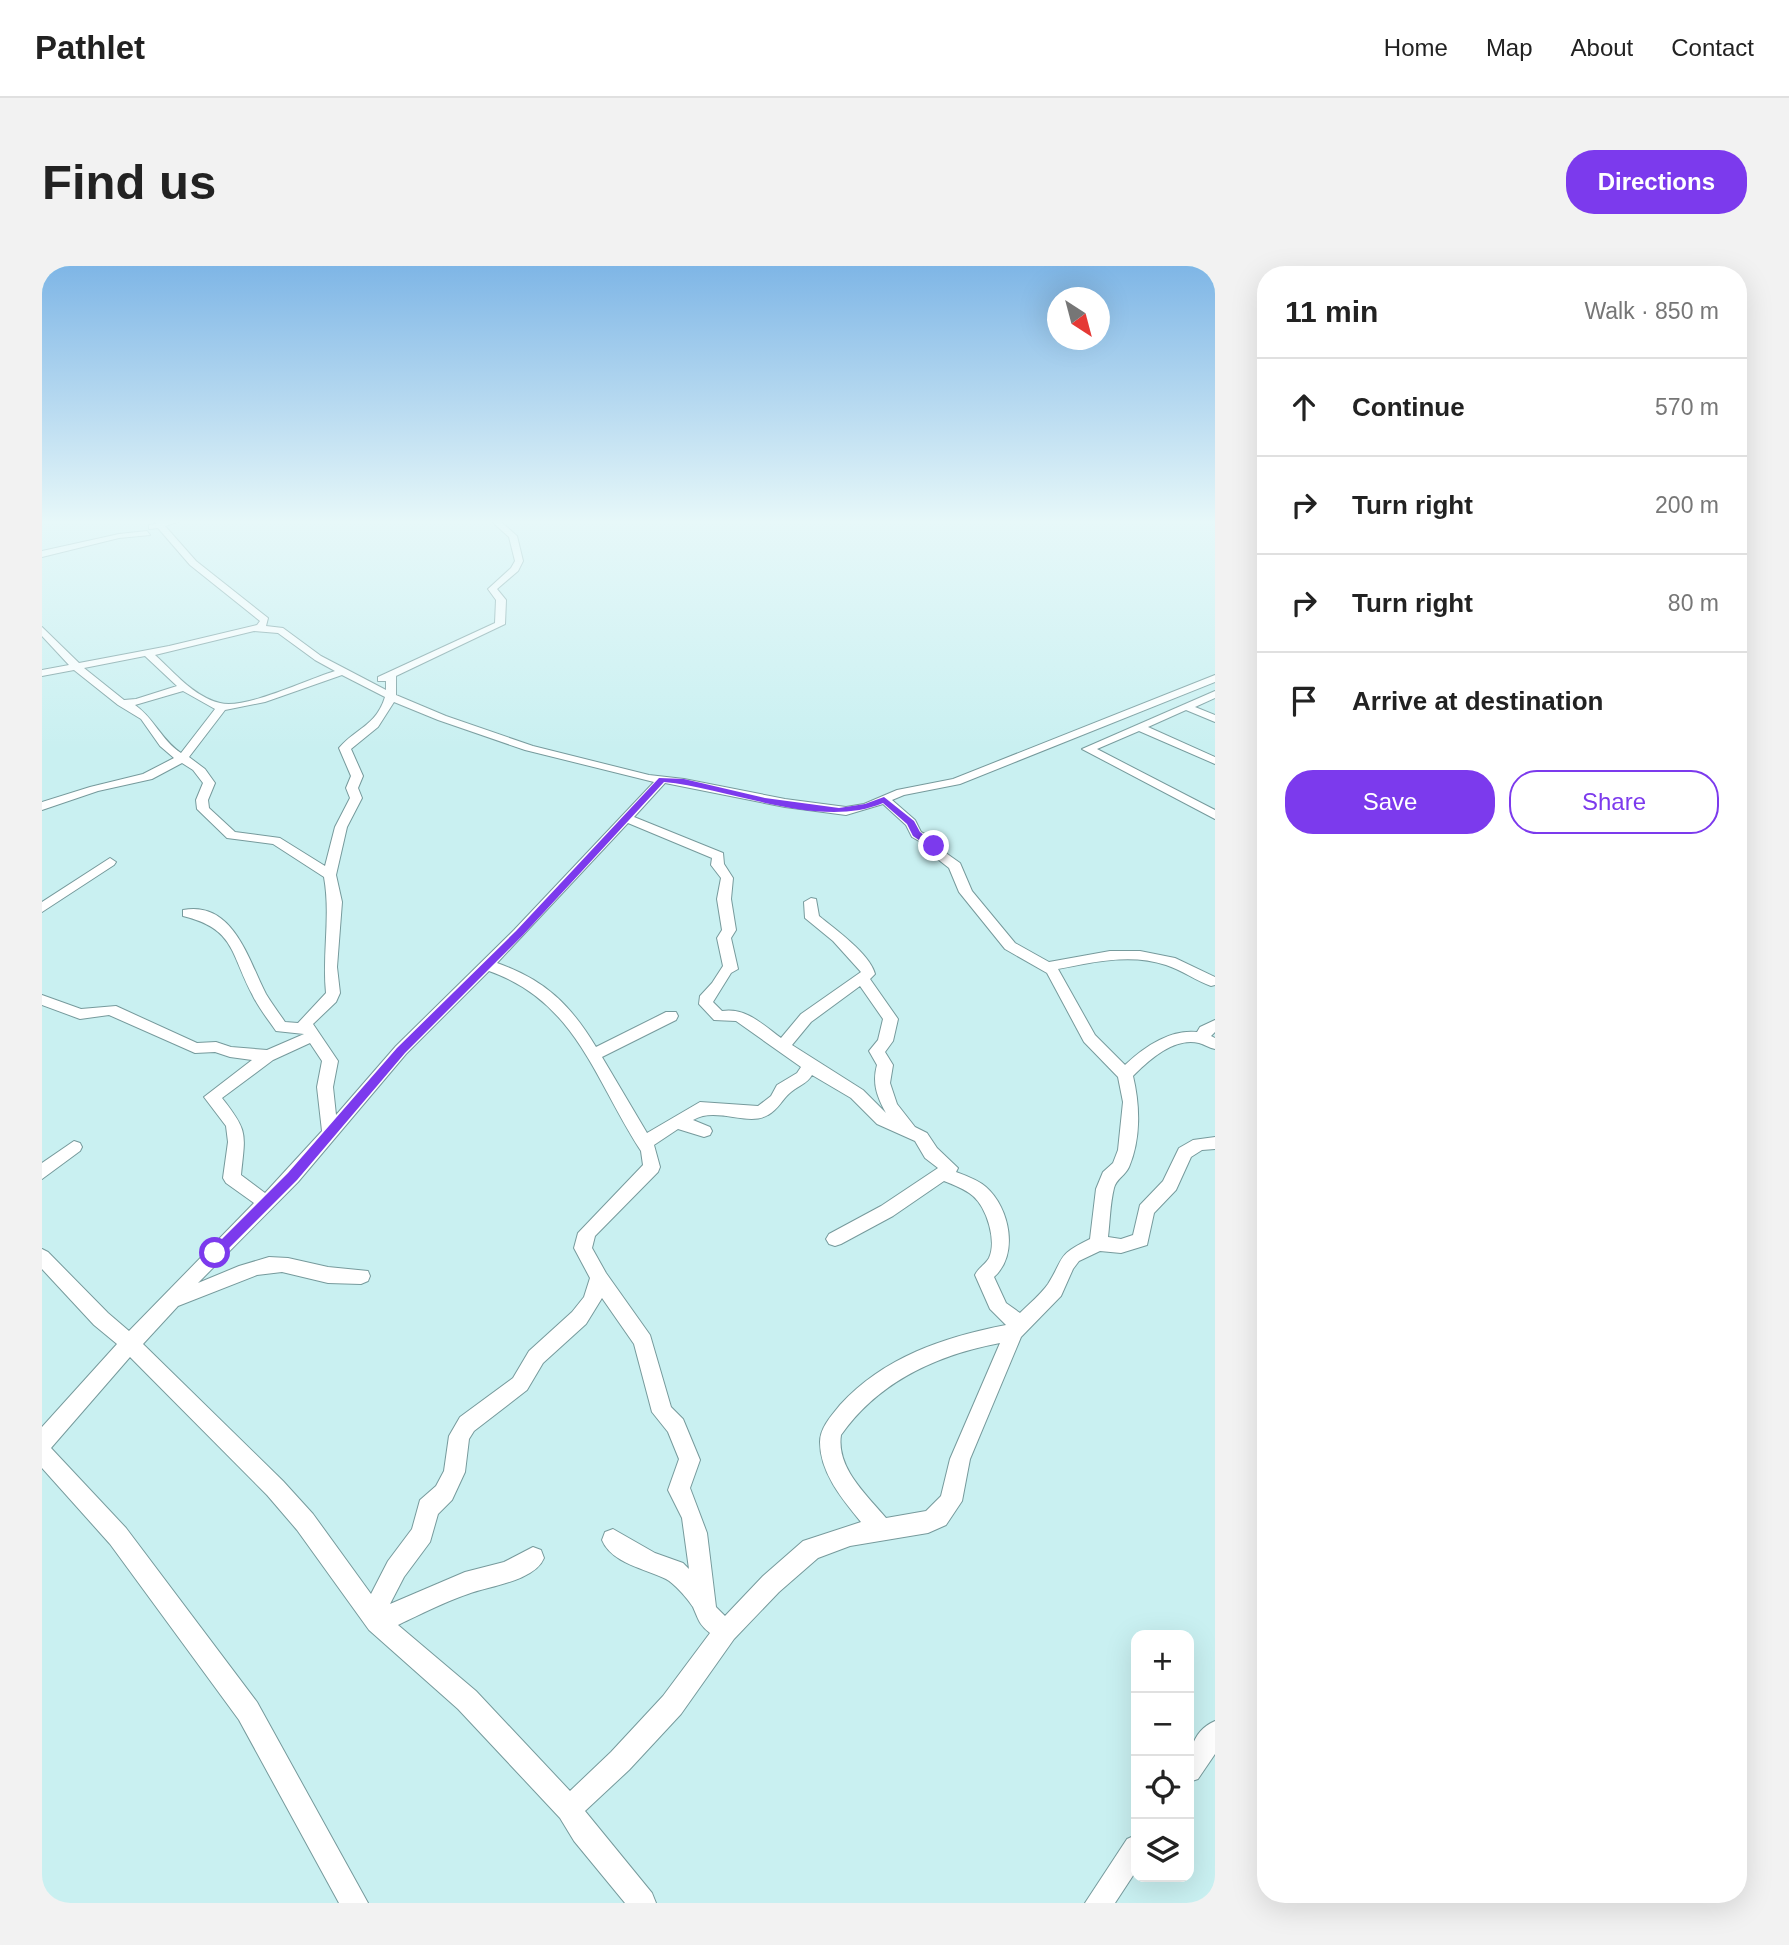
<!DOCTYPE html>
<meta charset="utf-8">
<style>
body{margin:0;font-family:Helvetica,sans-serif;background:#f2f2f2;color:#222}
.controls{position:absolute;right:21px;bottom:21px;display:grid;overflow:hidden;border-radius:14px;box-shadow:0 7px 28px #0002}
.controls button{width:63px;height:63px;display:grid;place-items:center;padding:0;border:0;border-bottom:2px solid #e0e0e0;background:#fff;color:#222;font:35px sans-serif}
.compass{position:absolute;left:1005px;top:21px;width:63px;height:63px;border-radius:50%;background:#fff;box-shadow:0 7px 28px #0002;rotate:144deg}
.stop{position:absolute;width:21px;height:21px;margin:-16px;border:5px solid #7c3aed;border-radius:50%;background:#fff}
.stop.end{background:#7c3aed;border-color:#fff;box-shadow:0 2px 7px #0008}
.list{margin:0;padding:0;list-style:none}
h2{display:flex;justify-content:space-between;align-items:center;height:91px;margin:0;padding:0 28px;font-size:30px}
h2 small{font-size:23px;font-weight:400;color:#767676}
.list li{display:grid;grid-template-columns:46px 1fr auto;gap:21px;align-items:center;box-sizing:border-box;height:98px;padding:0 28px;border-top:2px solid #e0e0e0}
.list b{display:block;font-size:26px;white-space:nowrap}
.list em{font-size:23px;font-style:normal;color:#767676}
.actions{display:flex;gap:14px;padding:21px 28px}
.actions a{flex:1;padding:16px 0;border:2px solid #7c3aed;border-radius:28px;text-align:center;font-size:24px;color:#7c3aed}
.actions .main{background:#7c3aed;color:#fff}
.icon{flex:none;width:38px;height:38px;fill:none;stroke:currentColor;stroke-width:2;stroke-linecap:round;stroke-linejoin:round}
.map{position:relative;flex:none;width:1173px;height:1637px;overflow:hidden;border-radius:28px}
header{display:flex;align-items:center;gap:42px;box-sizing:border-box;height:98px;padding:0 35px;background:#fff;border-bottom:2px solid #e0e0e0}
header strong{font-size:33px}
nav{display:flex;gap:38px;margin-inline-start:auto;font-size:24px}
.intro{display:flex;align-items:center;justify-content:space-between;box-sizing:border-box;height:168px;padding:0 42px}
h1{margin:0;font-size:49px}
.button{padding:18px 32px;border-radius:28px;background:#7c3aed;color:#fff;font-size:24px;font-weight:700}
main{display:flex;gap:42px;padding:0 42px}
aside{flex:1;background:#fff;border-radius:28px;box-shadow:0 7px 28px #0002}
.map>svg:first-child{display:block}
</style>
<header>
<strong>Pathlet</strong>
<nav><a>Home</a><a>Map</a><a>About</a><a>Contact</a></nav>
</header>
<div class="intro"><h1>Find us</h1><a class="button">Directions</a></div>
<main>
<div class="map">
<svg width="1173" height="1637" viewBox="0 0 1173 1637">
<rect width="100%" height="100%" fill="#c9f0f1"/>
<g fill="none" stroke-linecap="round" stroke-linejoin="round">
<g stroke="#769a9c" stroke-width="2">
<path id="minor" d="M111,254L120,256L142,254L123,260L154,295L226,352L224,360L241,362L279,390L344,424V415H336V411L453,357L454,334L446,323L469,302L473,295L467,271L448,254H457L475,270L481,295L476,305L455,323L464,334L463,358L354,410V429L404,450L491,480L607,509L642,513L743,533L804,541L822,538L855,524L911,513L1173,409V416L918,518L862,529L850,534L873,554L879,566L892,573L901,585L918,597L930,625L973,677L1007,696L1068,685H1098L1133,692L1173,711V719L1169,720C1154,715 1140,704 1124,699C1089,687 1051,696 1016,703L1053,769L1083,799C1102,781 1128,763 1155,766L1158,761L1173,754V766L1169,770L1173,772V783C1167,782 1162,778 1157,777C1132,771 1107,794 1091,810C1098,839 1099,873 1087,901C1083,910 1074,913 1072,922C1068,938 1068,955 1066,971L1079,973L1091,969L1098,939L1121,915L1137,882L1151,874L1173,871V883L1160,884L1149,891L1134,924L1112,947L1105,979L1079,987L1058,985L1037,995L1031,1003L1019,1030L979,1071L928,1193L920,1235L904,1259L886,1267L808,1280L776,1292L737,1326L692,1373L639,1448L587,1504L543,1545L610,1627L614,1637H583L532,1575L518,1552L416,1443L327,1364L255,1264L225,1229L88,1091L9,1182L84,1262L215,1436L326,1637H297L197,1454L68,1278L0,1202V1161L75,1078L52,1059L0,1003V983L6,986L66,1047L87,1065L212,937L184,917L181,912L186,876L184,860L162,831L210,794L188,791L173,786L153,787L67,749L38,753L0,739V729L39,743L74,740L155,777L174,776L189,781L225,784L262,768L234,765C225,752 216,741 210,728C188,686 193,663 141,650V644C192,634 207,696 224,728C230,738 237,747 243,756L256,757L284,727C280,688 289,650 282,611L231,578L185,572L155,543L154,534L161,517L151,504L140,497L110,513L56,525L0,544V536L48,521L101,508L132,492L118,480L99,453L76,439L32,404L0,410V404L27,399L0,370V361L37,397L127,380L215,359L218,355L148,299L116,262L107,263V259L114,258ZM212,365L236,367L273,394L293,405C266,413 203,444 178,437C152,431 132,406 113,389ZM103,390L135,420L94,433L82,434L42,402ZM300,409L343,431C334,460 314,462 297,482L309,510L304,522L308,532L293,561L283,600L238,572L193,566L167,542L166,534L173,517L163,503L147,491L183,444L223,436ZM141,425L173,443L139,487C119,474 113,453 93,439ZM352,436L396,454L483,484L612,516L472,664L354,780L294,849L291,821L296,795L271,758L294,736L298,727L295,701L300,636L294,609L305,561L320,532L316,522L321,510L309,483L336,461ZM623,517L743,541L804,549L841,538L864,559L870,571L884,579L893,591L907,602L917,626L963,683L1005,707L1042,776L1076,811L1081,836L1076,884L1071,897L1061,906L1054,923L1048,973C1014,990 1024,989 1006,1018C999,1028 987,1038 978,1047L964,1037L952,1011C977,989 968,942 944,921C936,914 925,910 914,906L916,902L895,882L885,867L873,861L855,838L848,817L851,799L843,786L851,775L856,753L828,713L833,708C828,688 793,663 777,650L774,633L769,632L762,636L763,652L791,675L819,706L759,748L739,772C721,759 704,741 680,745L671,736L689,707L696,703L689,672L694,664L689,633L691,612L682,598L681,587L592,551ZM586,557L670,592L669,599L679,612L675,633L680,664L675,672L681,700L670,717L658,730L657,738L672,754L694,755L759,801L755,807L735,819L729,830L716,840L658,836L605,867L560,791L634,754L636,750L634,746H624L554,781C528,738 503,714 455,697ZM447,705C535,736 553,815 599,885L601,899L536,967L532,982L548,1012L542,1031L530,1046L487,1085L471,1112L418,1151L407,1170L402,1205L394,1220L378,1234L370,1263L346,1295L329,1328L271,1248L241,1215L101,1078L136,1040L215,1009L240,1006L286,1017L319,1018L326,1015L328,1010L326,1005L286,1001L246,992L227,991L197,1000L156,1017L256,916L364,788ZM818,720L841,753L836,774L827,785L835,799C830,817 835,831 844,847L821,824L750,779L769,756ZM268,777L280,795L275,821L280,865L223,927L199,909C203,868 207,866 180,832L231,794ZM770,809L809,832L835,858L873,875L883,892L896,902L839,940L787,968L784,973L787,978L793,980L799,978L851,950L902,915C912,919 923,923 931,930C945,942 955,975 947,992C943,999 936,1002 933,1009L948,1043L964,1059C902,1071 842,1091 798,1139C789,1150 778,1162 778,1176C778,1207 801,1234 819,1256L761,1275L721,1310L683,1350L674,1341L665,1267L648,1222L658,1194L641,1153L629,1141L608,1069L564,1007L550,982L553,970L616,906L618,901L612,879L636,863L662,871L668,869L670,865L668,861L651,854C674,840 706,861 726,849C737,843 740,833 749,826C757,819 765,818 770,809ZM560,1032L592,1078L610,1146L626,1166L637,1193L626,1224L640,1252L647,1303L641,1297L613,1287L571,1263L563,1266L560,1274C569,1297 604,1303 624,1313C632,1317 646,1333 651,1341C656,1352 657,1359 668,1367L621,1430L569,1486L528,1525L434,1425L356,1359C379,1348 402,1336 426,1328C447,1320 493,1315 502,1292L499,1284L491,1281L462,1296L423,1306L348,1338L362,1311L388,1276L396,1248L410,1234L423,1206L427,1173L432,1165L485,1124L501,1097L544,1058ZM958,1077L908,1193L899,1230L884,1245L844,1252C825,1229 794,1202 799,1169C837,1115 895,1089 958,1077Z
M105,265L108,269L77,272L0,291V285L77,268Z
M1173,425V432L1153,441L1173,449V456L1144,444L1106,461L1173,491V498L1097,465L1055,483L1173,544V553L1040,483Z
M68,592L74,596L72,599L0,646V636Z
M32,875L38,877L40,881L38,885L0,913V897Z
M1173,1455V1488L1156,1513L1147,1516C1147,1492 1147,1466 1173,1455Z
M1094,1569V1605L1073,1637H1043L1085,1573Z"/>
</g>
<use href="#minor" fill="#fff" fill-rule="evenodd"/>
</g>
<linearGradient id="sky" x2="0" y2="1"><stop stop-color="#7fb6e6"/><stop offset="0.53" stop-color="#e7f8f9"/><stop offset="1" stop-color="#e7f8f9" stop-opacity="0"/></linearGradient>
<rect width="1173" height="483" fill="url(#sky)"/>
<path fill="#7c3aed" d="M617,512L642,513L723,532L797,542L823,538L842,531L872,555L878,566L896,580L889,582L871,570L865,558L841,537C778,564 688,522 622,516L481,669L363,787L255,914L178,991H169V984L246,907L355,782L474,665Z"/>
</svg>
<div class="controls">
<button>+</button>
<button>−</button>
<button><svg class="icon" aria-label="locate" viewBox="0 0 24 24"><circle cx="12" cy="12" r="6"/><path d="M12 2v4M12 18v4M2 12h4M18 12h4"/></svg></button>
<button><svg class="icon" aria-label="layers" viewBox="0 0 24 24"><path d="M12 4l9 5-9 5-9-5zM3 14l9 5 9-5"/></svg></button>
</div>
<svg class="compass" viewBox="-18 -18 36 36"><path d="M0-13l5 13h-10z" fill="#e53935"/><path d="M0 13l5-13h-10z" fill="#767676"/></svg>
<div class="stop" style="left:173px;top:987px"></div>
<div class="stop end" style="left:892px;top:580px"></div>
</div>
<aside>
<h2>11 min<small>Walk · 850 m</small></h2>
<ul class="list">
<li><svg class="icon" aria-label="ahead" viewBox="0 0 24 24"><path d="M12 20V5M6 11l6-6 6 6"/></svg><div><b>Continue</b></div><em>570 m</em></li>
<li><svg class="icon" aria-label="right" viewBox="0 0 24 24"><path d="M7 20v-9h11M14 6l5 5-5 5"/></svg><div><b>Turn right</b></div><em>200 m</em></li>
<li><svg class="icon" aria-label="right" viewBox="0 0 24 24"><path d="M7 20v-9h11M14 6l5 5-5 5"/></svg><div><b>Turn right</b></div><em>80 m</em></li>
<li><svg class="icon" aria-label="arrive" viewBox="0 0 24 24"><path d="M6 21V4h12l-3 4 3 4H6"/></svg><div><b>Arrive at destination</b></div></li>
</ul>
<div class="actions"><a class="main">Save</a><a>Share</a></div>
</aside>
</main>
